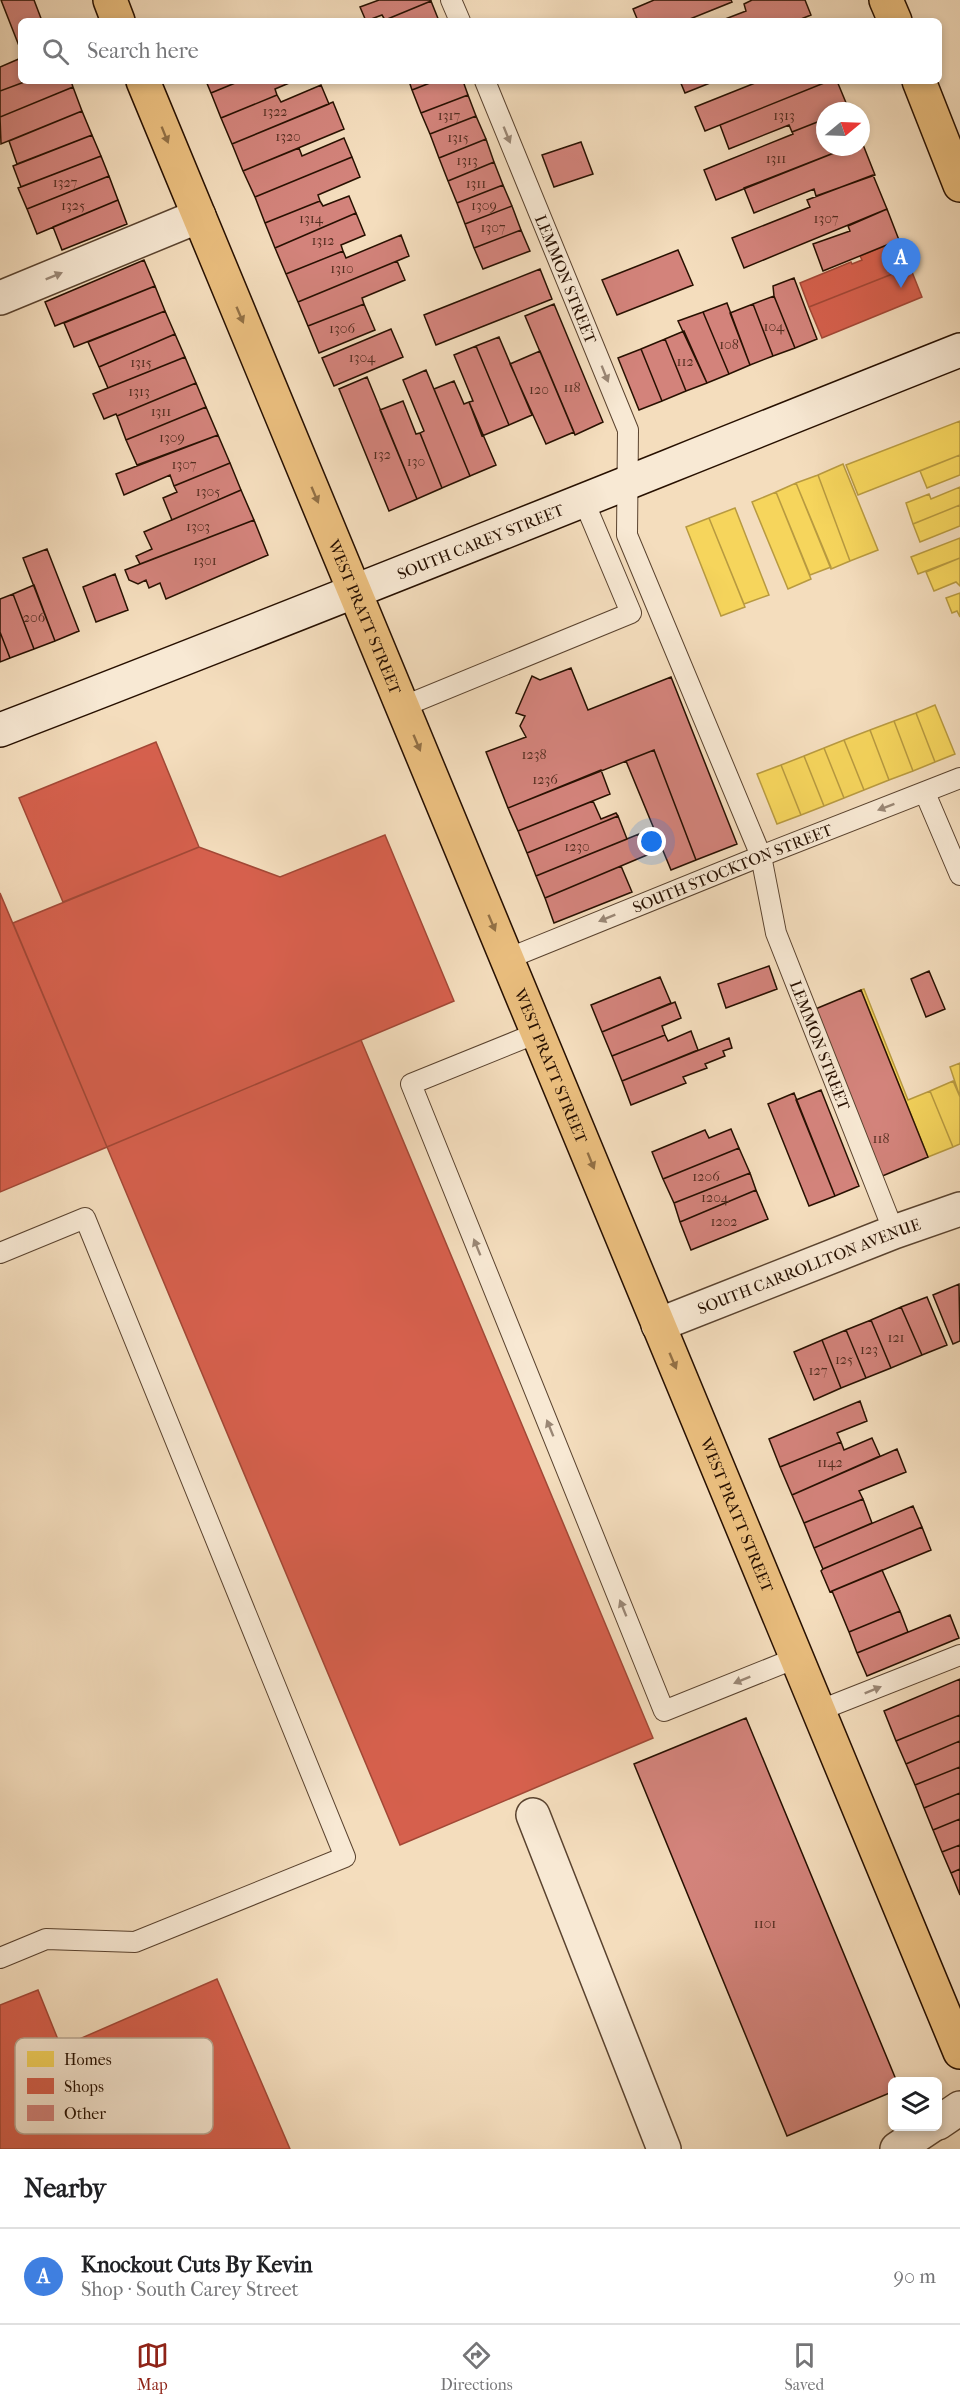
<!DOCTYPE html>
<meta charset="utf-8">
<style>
body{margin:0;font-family:"IM FELL French Canon",serif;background:#f2f2f2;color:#202124}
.controls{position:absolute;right:18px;bottom:18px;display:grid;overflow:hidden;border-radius:9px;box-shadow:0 3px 9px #0003}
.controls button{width:54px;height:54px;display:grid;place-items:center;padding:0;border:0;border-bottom:2px solid #e0e0e0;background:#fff;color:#202124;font:30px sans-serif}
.compass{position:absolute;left:816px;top:102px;width:54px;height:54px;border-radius:50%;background:#fff;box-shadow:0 3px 9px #0003;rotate:71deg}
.you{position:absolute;left:652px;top:842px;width:21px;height:21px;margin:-15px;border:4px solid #fff;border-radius:50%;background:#1a73e8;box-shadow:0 0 0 9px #1a73e833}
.badge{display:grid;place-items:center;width:39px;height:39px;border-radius:50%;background:#8f2418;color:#fff;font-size:20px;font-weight:700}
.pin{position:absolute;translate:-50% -50px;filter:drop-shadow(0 2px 3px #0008)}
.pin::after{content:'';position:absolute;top:32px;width:21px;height:18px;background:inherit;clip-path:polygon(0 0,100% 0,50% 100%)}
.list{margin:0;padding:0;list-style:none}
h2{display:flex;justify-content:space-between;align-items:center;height:78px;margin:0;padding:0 24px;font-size:26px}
h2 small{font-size:20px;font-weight:400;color:#757577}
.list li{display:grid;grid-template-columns:39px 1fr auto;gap:18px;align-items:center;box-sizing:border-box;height:96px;padding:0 24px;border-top:2px solid #e0e0e0}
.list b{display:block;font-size:22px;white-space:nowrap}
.list p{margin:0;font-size:20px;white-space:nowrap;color:#757577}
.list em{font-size:20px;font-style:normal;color:#757577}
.icon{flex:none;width:33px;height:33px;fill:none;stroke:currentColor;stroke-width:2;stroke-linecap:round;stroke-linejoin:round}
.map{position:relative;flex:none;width:960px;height:2149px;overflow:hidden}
.search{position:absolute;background:#fff;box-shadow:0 3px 9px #0003;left:18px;right:18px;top:18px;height:66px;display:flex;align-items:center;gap:15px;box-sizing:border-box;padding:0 21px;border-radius:9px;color:#757577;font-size:22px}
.sheet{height:174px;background:#fff}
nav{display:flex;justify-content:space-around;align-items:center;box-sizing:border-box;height:84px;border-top:2px solid #e0e0e0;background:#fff;font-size:16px;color:#757577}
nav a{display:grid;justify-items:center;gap:3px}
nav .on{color:#8f2418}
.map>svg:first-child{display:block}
</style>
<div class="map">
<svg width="960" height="2149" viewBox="0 0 960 2149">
<rect width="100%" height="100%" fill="#f4ddbd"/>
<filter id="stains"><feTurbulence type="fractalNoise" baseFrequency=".00333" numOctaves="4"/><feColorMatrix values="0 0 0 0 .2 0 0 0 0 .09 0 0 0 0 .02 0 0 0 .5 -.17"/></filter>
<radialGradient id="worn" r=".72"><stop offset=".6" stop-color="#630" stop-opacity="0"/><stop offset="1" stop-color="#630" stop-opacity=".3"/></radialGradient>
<path fill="#f6d55c" stroke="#b89a40" stroke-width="1.5" d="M960,421V455L858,495L846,465Z
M960,455V475L927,488L920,471Z
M843,464L878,550L850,561L818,475Z
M818,475L850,561L831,569L796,483Z
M796,483L831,567L810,575L776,492Z
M960,487V505L913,524L906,503L929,494L931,499Z
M776,492L811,579L788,589L752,502Z
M960,505V526L920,542L913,524Z
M735,508L769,595L744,604L709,518Z
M709,518L745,607L721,616L686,527Z
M960,538V558L918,574L911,557Z
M960,558V586L956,582L934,591L926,572Z
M960,593V617L957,611L952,613L946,598Z
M935,705L955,754L935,762L916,713Z
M916,713L935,762L913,771L894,721Z
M894,721L913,771L889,780L870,730Z
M870,730L889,780L864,790L844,740Z
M844,740L864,790L844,798L824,748Z
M824,748L844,798L824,806L804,756Z
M804,756L824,806L801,815L781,765Z
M781,765L801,815L777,824L757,774Z
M864,989L908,1100L930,1091L953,1147L928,1157L861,990Z
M960,1063V1097L950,1067Z
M953,1081L960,1097V1144L953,1147L930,1091Z"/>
<path fill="#d6604d" stroke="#a24836" stroke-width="1.5" d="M899,240L910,267L809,307L800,283L851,262L852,264L862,260L860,256Z
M910,267L922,297L822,338L809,307Z
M156,742L199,847L63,902L19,798Z
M385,835L454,1001L107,1147L13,923L199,847L280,877Z
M0,893L107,1147L0,1192Z
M361,1040L653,1738L400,1845L107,1147Z
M217,1979L290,2149H0V2005L38,1990L61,2047Z"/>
<path fill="#d3837b" stroke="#271000" stroke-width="1.5" d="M1,0H34L42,21H21V51Z
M379,0H431V1L385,20L382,15L366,21L360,7Z
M654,0H731L732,2L685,21H638L633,9Z
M752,0H805L811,15L796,21H720L746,11L744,4Z
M431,1L439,21H385V20Z
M21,58V81H27L0,91V67Z
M27,81H71L73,87L0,117V91Z
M206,81H240L211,93Z
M240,81H294L275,89L277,95L221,118L211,93Z
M409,81H435L412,90Z
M435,81H463L468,95L421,113L412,90Z
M680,81H715L685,93Z
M760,81H829L705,131L695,107Z
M829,81H837L849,110L825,111V119L792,132L789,125L729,149L720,125Z
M321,85L329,104L232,144L221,118L277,95L281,102Z
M73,87L82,111L1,144L0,117Z
M468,95L476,116L430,134L421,113Z
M333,102L344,129L243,171L232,144Z
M82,111L92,135L17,164L9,141Z
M476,116L486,139L439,158L430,134Z
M825,119V147H849L716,200L704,170L793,134L792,132Z
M92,135L101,156L21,187L13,166Z
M344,138L352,157L255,197L243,171L299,148L302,156Z
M486,139L494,162L448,181L439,158Z
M581,142L593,174L554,187L542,155Z
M862,142L875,175L816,196L814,189L754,213L744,188L849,147H861Z
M101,156L109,176L27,209L18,188Z
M352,157L360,177L318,195L320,201L265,223L255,197Z
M494,162L503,185L457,203L448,181Z
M873,175L887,209L744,268L732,238L810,207L807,200Z
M109,176L118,200L37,234L27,209Z
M503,185L512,206L465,224L457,203Z
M349,196L356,213L275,248L265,223L320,201L323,206Z
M118,200L127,224L62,250L53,227Z
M512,206L521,230L474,248L465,224Z
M887,209L899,240L823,271L813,244L850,231L848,226Z
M356,213L365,235L341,245L343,251L286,274L275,248Z
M521,230L530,251L483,269L474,248Z
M401,235L409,256L298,302L286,274L343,251L346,258Z
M678,250L693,285L617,315L602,280Z
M144,260L155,286L55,326L45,302Z
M397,261L405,280L362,298L364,304L308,326L298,302Z
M540,269L552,299L436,345L424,315Z
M794,278L817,339L795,348L774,296L773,286Z
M155,286L165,311L74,347L64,323Z
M774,296L795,348L773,356L753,304Z
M727,303L750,365L729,374L703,312Z
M364,304L375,330L319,353L308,326Z
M554,304L603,422L575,435L525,316Z
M753,304L773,356L750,365L730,313Z
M165,311L175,334L99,367L88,342Z
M703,312L729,374L707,383L678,321Z
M391,329L403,357L334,386L322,358Z
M684,331L707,383L686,391L665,339Z
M175,334L185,357L108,388L99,367Z
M499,337L532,415L509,425L476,346Z
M665,339L686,391L662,401L641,349Z
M476,346L509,425L482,436L469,402L473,401L454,355Z
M641,349L662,401L639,410L618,358Z
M540,351L574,432L546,444L510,364Z
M185,357L196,383L117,416L116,414L104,419L93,394Z
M426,370L470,476L442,488L420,433L424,431L403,380Z
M367,377L417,499L389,511L339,389Z
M454,381L464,404L469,402L496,465L470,476L434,389Z
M196,383L206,407L126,440L117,416Z
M403,401L416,434L420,433L442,488L417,499L380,410Z
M206,407L218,435L137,465L126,440Z
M218,435L230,463L174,486L170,475L124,495L116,474Z
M230,463L241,490L172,520L163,498L177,492L174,486Z
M241,490L254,520L140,564L136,556L152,549L144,532Z
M254,520L268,555L166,599L160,583L149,588L146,580L138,584L129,580L125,570Z
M47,549L79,631L55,641L23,558Z
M115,574L128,610L96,622L83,587Z
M34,585L55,641L34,649L13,594Z
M13,594L34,649L10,658L0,632V599Z
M0,632L10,658L0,662Z
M571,668L588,710L671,677L737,844L696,860L654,750L508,808L486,752L526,737L520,726L525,716L516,713L532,676L540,680Z
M654,750L696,860L671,870L626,761Z
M601,770L610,794L518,831L508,808Z
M593,801L601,819L616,813L618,816L527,853L518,831Z
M618,816L627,839L536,876L527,853Z
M639,834L647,855L545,898L536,876Z
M621,866L632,892L554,923L545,898Z
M769,966L777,989L726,1008L718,984Z
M929,971L945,1009L926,1017L911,979Z
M660,977L671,1003L602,1032L591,1005Z
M861,990L928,1157L880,1177L813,1010Z
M675,1002L681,1018L662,1026L665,1035L612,1056L602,1032Z
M691,1031L698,1050L622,1081L612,1056L665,1035L668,1041Z
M729,1038L732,1048L723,1051L725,1056L705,1064L707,1068L683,1077L686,1083L631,1105L622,1081Z
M821,1090L859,1186L835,1196L796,1100Z
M794,1093L835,1196L809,1206L768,1104Z
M731,1129L739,1148L663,1179L652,1152L705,1130L709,1138Z
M739,1148L750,1173L674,1203L663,1179Z
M750,1173L756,1190L680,1222L674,1203Z
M756,1190L768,1219L691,1250L680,1222Z
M959,1284L960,1341L953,1344L933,1295Z
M927,1297L947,1345L922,1355L901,1307Z
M901,1307L922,1355L891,1368L871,1320Z
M871,1320L891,1368L866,1378L846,1330Z
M846,1330L866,1378L841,1388L822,1340Z
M822,1340L841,1388L814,1400L794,1352Z
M860,1401L867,1421L837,1433L841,1442L780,1467L769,1439Z
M872,1438L880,1456L792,1495L780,1467L841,1442L844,1450Z
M897,1449L906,1472L859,1491L863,1499L804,1523L792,1495Z
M863,1499L872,1523L814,1548L804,1523Z
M913,1506L922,1527L823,1569L814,1548Z
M922,1527L931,1550L830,1592L821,1571L823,1569Z
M882,1570L900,1611L849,1632L832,1591Z
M900,1611L908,1632L857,1653L849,1632Z
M950,1615L959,1638L867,1676L857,1653Z
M960,1679V1715L896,1741L884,1711Z
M960,1715V1741L906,1764L896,1741Z
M746,1718L897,2082H892V2092L787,2136L634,1764Z
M960,1741V1767L915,1785L906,1764Z
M960,1767V1793L924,1808L915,1785Z
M960,1793V1819L933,1830L924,1808Z
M960,1819V1845L942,1852L933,1830Z
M960,1845V1869L951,1873L942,1852Z
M960,1869V1895L951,1873Z"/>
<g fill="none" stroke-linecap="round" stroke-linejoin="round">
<g stroke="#5a432f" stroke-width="22">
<g id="lane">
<path d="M451,0L460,21"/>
<path id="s1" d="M485,81L628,430L627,535L761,856L776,933L894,1232"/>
<path d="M402,707L631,613L583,499"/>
<path d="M925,793L960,875"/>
<path id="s2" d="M507,959L761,856L960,778"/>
<path d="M537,1033L411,1084L664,1711L796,1658"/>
<path d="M0,1253L85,1218L345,1857L135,1942L46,1939L0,1958"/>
<path d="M818,1711L960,1655"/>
</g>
</g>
<g stroke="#5a432f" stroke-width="36">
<g id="street">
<path d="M0,298L199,216"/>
<path id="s3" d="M658,1325L894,1232L960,1209"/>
<path d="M533,1815L664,2149"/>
<path d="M938,2123L960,2108"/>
<path d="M897,2149L931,2126"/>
</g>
</g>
<g stroke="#271000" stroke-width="36">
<g id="secondary">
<path id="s4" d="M0,730C321,607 640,477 960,350"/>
</g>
</g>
<g stroke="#271000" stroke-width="36">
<g id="primary">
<path d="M110,0L118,21"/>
<path d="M886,0L895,21"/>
<path id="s5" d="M143,81L960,2052"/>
<path d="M919,81L960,185"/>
</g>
</g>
<use href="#lane" stroke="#f8e9d4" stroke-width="20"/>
<use href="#street" stroke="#f8e9d4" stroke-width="33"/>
<use href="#secondary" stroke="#f8e9d4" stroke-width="33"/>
<use href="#primary" stroke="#eabe7e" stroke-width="33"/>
</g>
<defs><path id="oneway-solid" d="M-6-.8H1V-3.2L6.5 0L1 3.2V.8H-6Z" transform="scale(1.5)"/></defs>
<g fill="#927045">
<use href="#oneway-solid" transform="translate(165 135) rotate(68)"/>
<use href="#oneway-solid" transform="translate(240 315) rotate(67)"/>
<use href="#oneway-solid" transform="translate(315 495) rotate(67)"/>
<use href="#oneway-solid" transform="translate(417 743) rotate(67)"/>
<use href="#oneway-solid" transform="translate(492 923) rotate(67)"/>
<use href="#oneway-solid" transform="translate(591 1161) rotate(68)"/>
<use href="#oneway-solid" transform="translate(673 1361) rotate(67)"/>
</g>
<g fill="#9a8775">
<use href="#oneway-solid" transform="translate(507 135) rotate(68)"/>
<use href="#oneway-solid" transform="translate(54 276) rotate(-22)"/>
<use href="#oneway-solid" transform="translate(605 374) rotate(68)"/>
<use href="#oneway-solid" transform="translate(886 807) rotate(159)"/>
<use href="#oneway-solid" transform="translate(607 918) rotate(158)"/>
<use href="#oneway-solid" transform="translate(477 1247) rotate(-112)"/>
<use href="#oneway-solid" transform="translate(550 1428) rotate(-112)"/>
<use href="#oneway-solid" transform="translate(623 1608) rotate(-112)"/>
<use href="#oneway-solid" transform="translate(742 1680) rotate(158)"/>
<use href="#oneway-solid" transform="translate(873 1690) rotate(-22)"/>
</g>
<g text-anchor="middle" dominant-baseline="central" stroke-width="6" stroke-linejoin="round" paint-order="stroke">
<g font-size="14" fill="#522d1f">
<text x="275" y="111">1322</text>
<text x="449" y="115">1317</text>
<text x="784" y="115">1313</text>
<text x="288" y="136">1320</text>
<text x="458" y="137">1315</text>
<text x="776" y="158">1311</text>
<text x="467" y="160">1313</text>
<text x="65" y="182">1327</text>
<text x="476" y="183">1311</text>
<text x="73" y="205">1325</text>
<text x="484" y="205">1309</text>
<text x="311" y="218">1314</text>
<text x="826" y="218">1307</text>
<text x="493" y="227">1307</text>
<text x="323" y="240">1312</text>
<text x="342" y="268">1310</text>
<text x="774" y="326">104</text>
<text x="342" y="328">1306</text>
<text x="729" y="344">108</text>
<text x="362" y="357">1304</text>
<text x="685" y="361">112</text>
<text x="141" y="362">1315</text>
<text x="572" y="387">118</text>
<text x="539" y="389">120</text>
<text x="139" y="391">1313</text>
<text x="161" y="411">1311</text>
<text x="172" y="437">1309</text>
<text x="382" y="454">132</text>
<text x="416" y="461">130</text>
<text x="184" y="464">1307</text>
<text x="208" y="491">1305</text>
<text x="198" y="526">1303</text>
<text x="205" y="560">1301</text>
<text x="34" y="617">206</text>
<text x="534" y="754">1238</text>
<text x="545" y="779">1236</text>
<text x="577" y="846">1230</text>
<text x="881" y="1138">118</text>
<text x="706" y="1176">1206</text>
<text x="715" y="1197">1204</text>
<text x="724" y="1221">1202</text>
<text x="896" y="1337">121</text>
<text x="869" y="1349">123</text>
<text x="844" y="1359">125</text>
<text x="818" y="1370">127</text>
<text x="830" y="1462">1142</text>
<text x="765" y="1923">1101</text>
</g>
<g font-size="16" fill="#271000" stroke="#f8e9d4">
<text stroke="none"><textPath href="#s1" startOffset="214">LEMMON STREET</textPath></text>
<text stroke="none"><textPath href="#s4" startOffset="516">SOUTH CAREY STREET</textPath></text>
<text stroke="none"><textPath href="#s5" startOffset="580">WEST PRATT STREET</textPath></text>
<text stroke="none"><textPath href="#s2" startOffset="243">SOUTH STOCKTON STREET</textPath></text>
<text stroke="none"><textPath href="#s1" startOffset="1029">LEMMON STREET</textPath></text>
<text stroke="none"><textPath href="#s5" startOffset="1066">WEST PRATT STREET</textPath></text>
<text stroke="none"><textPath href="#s3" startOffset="162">SOUTH CARROLLTON AVENUE</textPath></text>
<text stroke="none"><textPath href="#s5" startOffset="1552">WEST PRATT STREET</textPath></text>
</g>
</g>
<rect x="15" y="2038" width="198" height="96" rx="9" fill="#f8e9d4" stroke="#b9a894" stroke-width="1.5"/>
<rect x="27" y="2051" width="27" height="16" fill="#f6d55c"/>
<rect x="27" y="2078" width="27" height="16" fill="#d6604d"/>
<rect x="27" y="2105" width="27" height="16" fill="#d3837b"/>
<g font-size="16" fill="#271000">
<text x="64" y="2065">Homes</text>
<text x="64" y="2092">Shops</text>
<text x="64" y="2119">Other</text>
</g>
<rect width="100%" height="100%" filter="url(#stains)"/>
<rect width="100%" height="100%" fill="url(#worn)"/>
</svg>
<div class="controls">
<button><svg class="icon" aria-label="layers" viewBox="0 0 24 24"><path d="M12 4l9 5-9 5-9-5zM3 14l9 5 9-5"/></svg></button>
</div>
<svg class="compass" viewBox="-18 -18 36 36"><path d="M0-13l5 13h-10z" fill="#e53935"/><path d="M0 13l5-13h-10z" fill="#757577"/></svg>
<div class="you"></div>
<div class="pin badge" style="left:901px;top:288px;background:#3f7fe0">A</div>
<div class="search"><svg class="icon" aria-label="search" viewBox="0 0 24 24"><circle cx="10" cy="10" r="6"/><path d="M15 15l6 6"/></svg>Search here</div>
</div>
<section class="sheet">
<h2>Nearby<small></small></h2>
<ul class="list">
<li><span class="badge" style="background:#3f7fe0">A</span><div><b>Knockout Cuts By Kevin</b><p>Shop · South Carey Street</p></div><em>90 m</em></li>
</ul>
</section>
<nav>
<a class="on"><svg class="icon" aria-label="map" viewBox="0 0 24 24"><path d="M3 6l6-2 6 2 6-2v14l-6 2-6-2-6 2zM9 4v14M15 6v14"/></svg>Map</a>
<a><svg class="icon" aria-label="directions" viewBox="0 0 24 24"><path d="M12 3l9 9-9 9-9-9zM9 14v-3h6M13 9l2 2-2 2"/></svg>Directions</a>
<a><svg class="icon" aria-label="saved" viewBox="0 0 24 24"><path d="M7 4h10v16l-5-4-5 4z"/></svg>Saved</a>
</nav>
